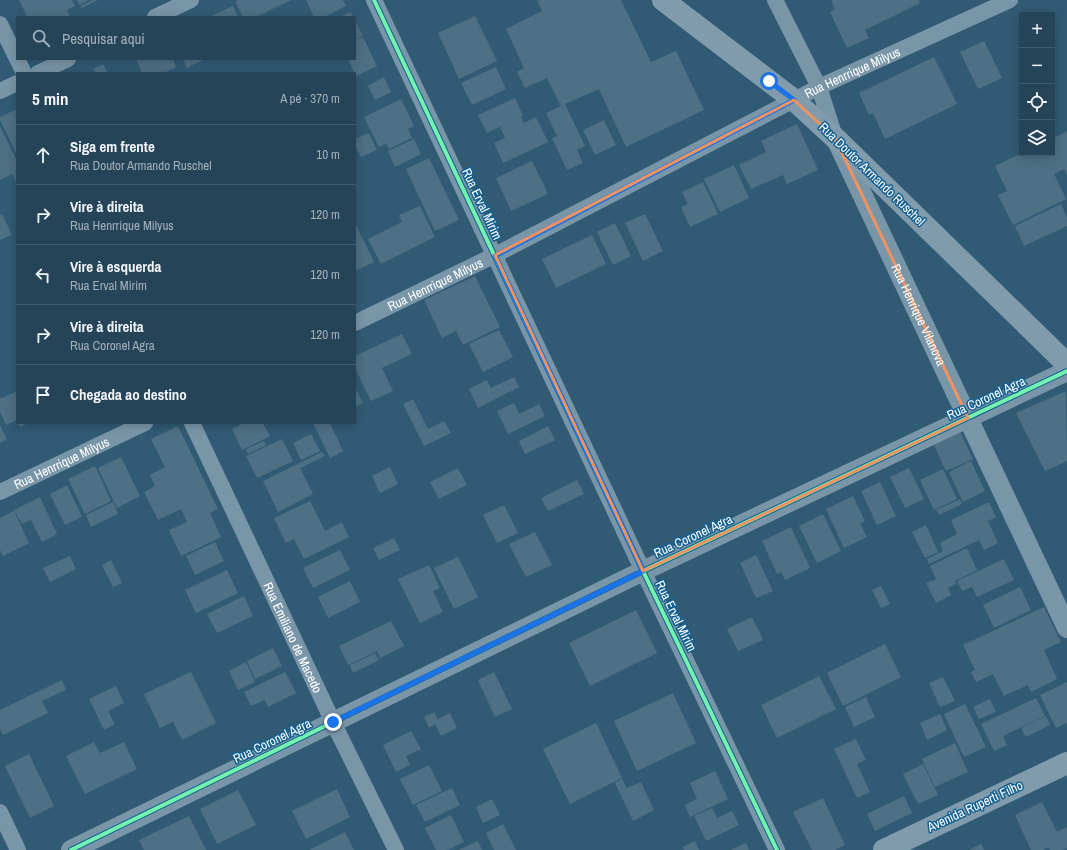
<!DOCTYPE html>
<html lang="pt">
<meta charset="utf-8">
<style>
body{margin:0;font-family:"Archivo Narrow",sans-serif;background:#2d4b5e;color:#f1f3f6}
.controls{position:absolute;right:12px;top:12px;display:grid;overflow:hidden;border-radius:0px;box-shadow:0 2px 10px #0003}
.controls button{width:36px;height:36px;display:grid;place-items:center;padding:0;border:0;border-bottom:1px solid #425c6e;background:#254458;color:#f1f3f6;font:20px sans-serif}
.stop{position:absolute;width:12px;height:12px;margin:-9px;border:3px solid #1a73e8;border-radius:50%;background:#fff}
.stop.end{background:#1a73e8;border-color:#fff;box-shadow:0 1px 4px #0008}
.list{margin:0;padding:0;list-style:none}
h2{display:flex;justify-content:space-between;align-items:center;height:52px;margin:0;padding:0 16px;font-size:17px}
h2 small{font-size:13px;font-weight:400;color:#a3b0ba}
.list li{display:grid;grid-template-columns:26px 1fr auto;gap:12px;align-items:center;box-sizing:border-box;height:60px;padding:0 16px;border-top:1px solid #425c6e}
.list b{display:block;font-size:15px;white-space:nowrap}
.list p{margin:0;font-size:13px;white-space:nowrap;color:#a3b0ba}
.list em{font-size:13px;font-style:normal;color:#a3b0ba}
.icon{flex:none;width:22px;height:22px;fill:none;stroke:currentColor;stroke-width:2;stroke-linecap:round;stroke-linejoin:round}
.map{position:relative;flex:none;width:1067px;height:850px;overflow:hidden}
.search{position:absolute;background:#254458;box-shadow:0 2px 10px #0003;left:16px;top:16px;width:340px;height:44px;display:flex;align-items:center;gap:10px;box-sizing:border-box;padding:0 14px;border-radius:0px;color:#a3b0ba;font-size:15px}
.panel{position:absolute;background:#254458;box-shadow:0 2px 10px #0003;left:16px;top:72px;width:340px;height:352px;border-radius:0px}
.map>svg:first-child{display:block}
</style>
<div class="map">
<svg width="1067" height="850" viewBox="0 0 1067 850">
<rect width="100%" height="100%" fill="#315b75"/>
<path fill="#4e7084" d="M19,0H72L75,6L67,10L70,17H27Z
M77,0H89L79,5Z
M93,0H98L82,8L80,6Z
M238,0H291L256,17H243L235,1Z
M306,0H343L346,6L324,17H314Z
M537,0H621L651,62L676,51L704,110L626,147L599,89L565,104L585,146L577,150L583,163L567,170L552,138L557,136L546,113L561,106L547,78L525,88L517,72L524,68L506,29L542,11Z
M831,0H919L920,3L865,30L869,38L847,48L830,12L835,9Z
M233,6L238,17H209Z
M351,12L353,17H340Z
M475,16L497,61L459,79L438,33Z
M355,20L363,36L355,39Z
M363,37L377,66L356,76L348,59H355V40Z
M984,41L1002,78L978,89L960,52Z
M934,57L957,104L885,139L873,113L869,115L859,93Z
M136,59H173L176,67L164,73H142Z
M183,59H205L187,68Z
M103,64L108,73H96L93,69Z
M496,67L506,89L472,105L461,83Z
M384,77L391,92L375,100L368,86Z
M515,98L523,116L521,117L524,123L536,117L548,142L503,163L494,143L505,138L500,127L512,121L487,133L478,115Z
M401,99L414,126L408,129L412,138L389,149L386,144L379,147L364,117Z
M17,109V155L0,120V117Z
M604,120L616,145L595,155L583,130Z
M797,124L818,170L787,184L783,175L751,189L739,165L766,152L761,141Z
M0,126L17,161V184L12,174L0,180Z
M1067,131V175L1064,169L1054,174L1066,199L1013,225L998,195L1007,191L995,166L1022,153H1052V139Z
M369,133L377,150L361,157L355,145V139Z
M414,139L421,154L395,167L388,151Z
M429,158L459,220L435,231L406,169Z
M532,161L548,194L511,211L496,178Z
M734,165L749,198L720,212L704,179Z
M703,182L718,214L690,227L681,207L688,204L682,192Z
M1061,204L1067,218V226L1024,246L1015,226Z
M420,206L435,237L381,264L368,239L402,222L399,215Z
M2,214L12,235L0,240V215Z
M645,214L663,251L643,261L625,223Z
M355,223L374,262L355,271Z
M615,223L631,256L613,265L597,232Z
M592,235L606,264L556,288L542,259Z
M475,276L500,327L463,345L456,331L442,338L424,300Z
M499,330L513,357L483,372L469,344Z
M402,334L412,354L382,368L393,391L371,401L355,368V356Z
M514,377L519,387L478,408L469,389L487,380L491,388Z
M355,387L363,403L355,407Z
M17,391V420L6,425L0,412V399Z
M1066,391L1067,461L1045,471L1016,413Z
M413,399L428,429L444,421L451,433L424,446L403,404Z
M514,403L519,414L539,404L545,416L508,434L497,411Z
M18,423H28L20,427Z
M243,423H263L270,436L242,450L232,429Z
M313,423H330L343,451L330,458Z
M0,425L7,439L0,443Z
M178,426L218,509L210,513L221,537L181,556L169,530L187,522L181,509L158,520L144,492L155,486L150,475L165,467L151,439Z
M548,426L555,440L525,454L519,441Z
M960,432L973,459L946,471L934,445Z
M311,434L320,451L301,460L293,443Z
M282,439L293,461L257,478L246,456Z
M264,441L266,445L248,454L246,449Z
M322,452L325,456L300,468L313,494L278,512L263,481Z
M121,457L140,496L117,508L98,468Z
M971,461L985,491L963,502L949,472Z
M95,466L111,501L85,514L68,479Z
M390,467L398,484L380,493L372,476Z
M458,468L467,485L439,499L430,482Z
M909,468L924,499L905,508L890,477Z
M943,469L957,499L934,510L920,480Z
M577,480L584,494L548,511L541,498Z
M880,482L896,516L877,525L861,491Z
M67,485L82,517L65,525L50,494Z
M853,496L865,521L860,524L867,537L844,548L826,509Z
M40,497L57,534L42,542L31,520L22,524L14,510Z
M960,499L962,504L939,515L936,510Z
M310,501L325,531L342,522L349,537L304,559L294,539L286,543L274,518Z
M113,502L118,514L91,527L86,515Z
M989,502L996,517L988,521L998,543L984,550L979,540L929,564L927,559L943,551L940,543L957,534L951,520Z
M504,505L518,533L497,543L483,515Z
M14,511L29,543L3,556L0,550V518Z
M823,514L841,551L817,563L799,526Z
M926,525L938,552L925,558L912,532Z
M791,527L810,568L785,580L781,572L777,574L762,541Z
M535,532L552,565L526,577L509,544Z
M394,538L400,550L379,560L373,548Z
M215,542L224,561L195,575L186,556Z
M967,548L977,570L955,581L956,584L948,588L951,595L936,603L926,583L936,579L930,566Z
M340,550L350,570L313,588L303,568Z
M756,555L773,591L756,598L740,563Z
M70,556L76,569L50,582L43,568Z
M458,557L478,597L454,609L434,568Z
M1004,559L1014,580L977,597L972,587L962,591L957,581Z
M111,560L122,583L113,587L102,565Z
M429,565L440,588L433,591L443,612L420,623L398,579Z
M227,570L238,593L196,613L185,590Z
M350,581L360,602L328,618L318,597Z
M881,586L890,604L881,608L872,590Z
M1020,587L1031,610L994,628L983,605Z
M244,596L253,616L217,633L207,614Z
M1044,607L1061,642L1044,650L1057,679L1031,692L1028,685L1004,696L993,674L976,682L971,672L975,670L963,645Z
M636,610L657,653L590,686L569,643Z
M752,617L763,640L738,651L727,629Z
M391,621L404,646L380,658L377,651L348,665L339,646Z
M885,644L901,677L843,706L827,673Z
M273,648L282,666L255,679L247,661Z
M375,653L379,660L353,673L350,665Z
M246,662L255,682L238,690L229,671Z
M191,672L216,723L182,740L173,722L160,728L144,694Z
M285,672L296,693L268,707L265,700L251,706L244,692Z
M494,672L512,709L495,717L478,680Z
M819,676L836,709L777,738L761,705Z
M943,677L955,701L940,707L929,683Z
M62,680L66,690L42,701L48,713L3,735L0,729V710Z
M1067,682V723L1056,728L1040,695Z
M116,686L124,703L108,711L115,724L104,730L89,699Z
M673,693L696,743L637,771L614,721Z
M866,697L875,717L854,727L845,707Z
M1036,698L1045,716L1003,736L1007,745L994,751L981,724Z
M990,699L996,712L979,719L973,707Z
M965,704L986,747L964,757L944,714Z
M434,712L438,719L450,713L457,728L441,736L435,724L429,728L424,717Z
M940,714L947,730L927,740L920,723Z
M1046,716L1050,725L1026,737L1021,728Z
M596,723L622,778L570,804L543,749Z
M411,731L421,749L406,756L410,765L396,772L383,745Z
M856,739L866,760L857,764L870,792L857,798L834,749Z
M94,742L100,753L124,742L137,769L85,794L66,756Z
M955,743L968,772L935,787L922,759Z
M29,754L54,806L30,818L5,766Z
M923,764L938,795L918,804L903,774Z
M429,765L442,791L413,805L400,779Z
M715,771L728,799L690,817L685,805L697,799L690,783Z
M622,779L627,788L641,782L654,810L633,821L615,783Z
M452,788L460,805L425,822L416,805Z
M337,789L350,817L306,839L292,811Z
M238,790L256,825L217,844L200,809Z
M904,796L912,813L875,831L867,814Z
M823,798L845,845L834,850H812L793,812Z
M492,799L500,815L483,823L476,807Z
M1042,802L1057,832L1067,827V848L1063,850H1050L1048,847L1043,850H1031L1015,815Z
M712,808L717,818L732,811L739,825L706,841L694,816Z
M451,815L464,842L447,850H436L425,828Z
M189,816L206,850H144L139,840Z
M503,824L516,850H494L486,833Z
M345,832L354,850H309Z
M478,841L482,850H458Z
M695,841L699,850H684L683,847Z
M746,843L749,850H730Z
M981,844L984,850H969Z"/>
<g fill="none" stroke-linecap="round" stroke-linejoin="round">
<g stroke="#7996a8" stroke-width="16">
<path d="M374,0L643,571L777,850"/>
<path d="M775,0L819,87L835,137"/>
<path d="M155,17L191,0"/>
<path d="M0,24L24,73"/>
<path d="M38,73L68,59"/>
<path d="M0,91L17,83"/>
<path id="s1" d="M355,323L495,255L819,87L1010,0"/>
<path id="s2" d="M192,423L333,722L396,850"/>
<path id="s3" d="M0,492L145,423"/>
<path d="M0,812L18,850"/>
</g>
<g stroke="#7996a8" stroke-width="20">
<path id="s4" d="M837,141L1067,628"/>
<path d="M71,850L643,571L1067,371"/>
</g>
<path stroke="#809cac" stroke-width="22" d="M663,0L794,100L835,138L1067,364
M884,850L1067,763"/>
<g stroke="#146192" stroke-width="6">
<path id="cycleway" d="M374,0L643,571L777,850
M71,850L643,571L1067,371"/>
</g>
<use href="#cycleway" stroke="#73f3ae" stroke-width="4"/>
</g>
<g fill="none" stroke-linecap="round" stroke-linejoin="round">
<path stroke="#1a73e8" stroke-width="5" d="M333,722L643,571L495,256L794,100L769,81"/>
</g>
<path fill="none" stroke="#f09361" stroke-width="3" stroke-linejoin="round" d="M794,100L835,138L968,418L643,571L495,255Z"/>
<g text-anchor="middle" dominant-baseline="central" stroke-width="3" stroke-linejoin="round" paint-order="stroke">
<g font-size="13" fill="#fff" stroke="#146192">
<text stroke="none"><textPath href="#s1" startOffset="557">Rua Henrrique Milyus</textPath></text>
<text transform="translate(872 174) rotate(44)">Rua Doutor Armando Ruschel</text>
<text transform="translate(482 204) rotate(65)">Rua Erval Mirim</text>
<text stroke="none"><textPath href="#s1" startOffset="89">Rua Henrrique Milyus</textPath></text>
<text stroke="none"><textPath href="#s4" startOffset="192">Rua Henrique Vilanova</textPath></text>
<text transform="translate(986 398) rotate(-25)">Rua Coronel Agra</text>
<text stroke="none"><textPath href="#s3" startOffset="68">Rua Henrrique Milyus</textPath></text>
<text transform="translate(693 536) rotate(-25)">Rua Coronel Agra</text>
<text transform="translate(676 616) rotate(64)">Rua Erval Mirim</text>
<text stroke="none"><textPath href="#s2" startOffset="237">Rua Emiliano de Macedo</textPath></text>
<text transform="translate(272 741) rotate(-26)">Rua Coronel Agra</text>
<text transform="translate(975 806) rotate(-25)">Avenida Ruperti Filho</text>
</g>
</g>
</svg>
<div class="controls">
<button>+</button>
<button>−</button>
<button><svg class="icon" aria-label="locate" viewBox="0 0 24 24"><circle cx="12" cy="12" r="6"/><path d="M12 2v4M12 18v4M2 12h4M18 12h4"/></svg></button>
<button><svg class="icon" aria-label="layers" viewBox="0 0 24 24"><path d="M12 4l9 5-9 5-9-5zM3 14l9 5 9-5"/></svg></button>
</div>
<div class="stop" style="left:769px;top:81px"></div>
<div class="stop end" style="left:333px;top:722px"></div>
<div class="search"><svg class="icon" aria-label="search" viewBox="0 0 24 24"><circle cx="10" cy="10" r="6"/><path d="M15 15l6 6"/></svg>Pesquisar aqui</div>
<section class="panel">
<h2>5 min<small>A pé · 370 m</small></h2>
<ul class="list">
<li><svg class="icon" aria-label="ahead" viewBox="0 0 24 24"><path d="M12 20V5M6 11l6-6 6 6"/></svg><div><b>Siga em frente</b><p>Rua Doutor Armando Ruschel</p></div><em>10 m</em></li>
<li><svg class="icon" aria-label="right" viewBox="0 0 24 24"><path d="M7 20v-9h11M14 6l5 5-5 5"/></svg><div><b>Vire à direita</b><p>Rua Henrrique Milyus</p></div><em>120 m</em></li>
<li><svg class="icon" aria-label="left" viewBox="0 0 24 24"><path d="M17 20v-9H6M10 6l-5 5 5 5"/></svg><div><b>Vire à esquerda</b><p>Rua Erval Mirim</p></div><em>120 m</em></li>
<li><svg class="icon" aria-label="right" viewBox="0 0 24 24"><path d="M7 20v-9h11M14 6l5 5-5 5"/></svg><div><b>Vire à direita</b><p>Rua Coronel Agra</p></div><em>120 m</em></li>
<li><svg class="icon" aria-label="arrive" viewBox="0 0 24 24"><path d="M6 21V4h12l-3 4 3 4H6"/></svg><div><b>Chegada ao destino</b></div></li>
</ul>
</section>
</div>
